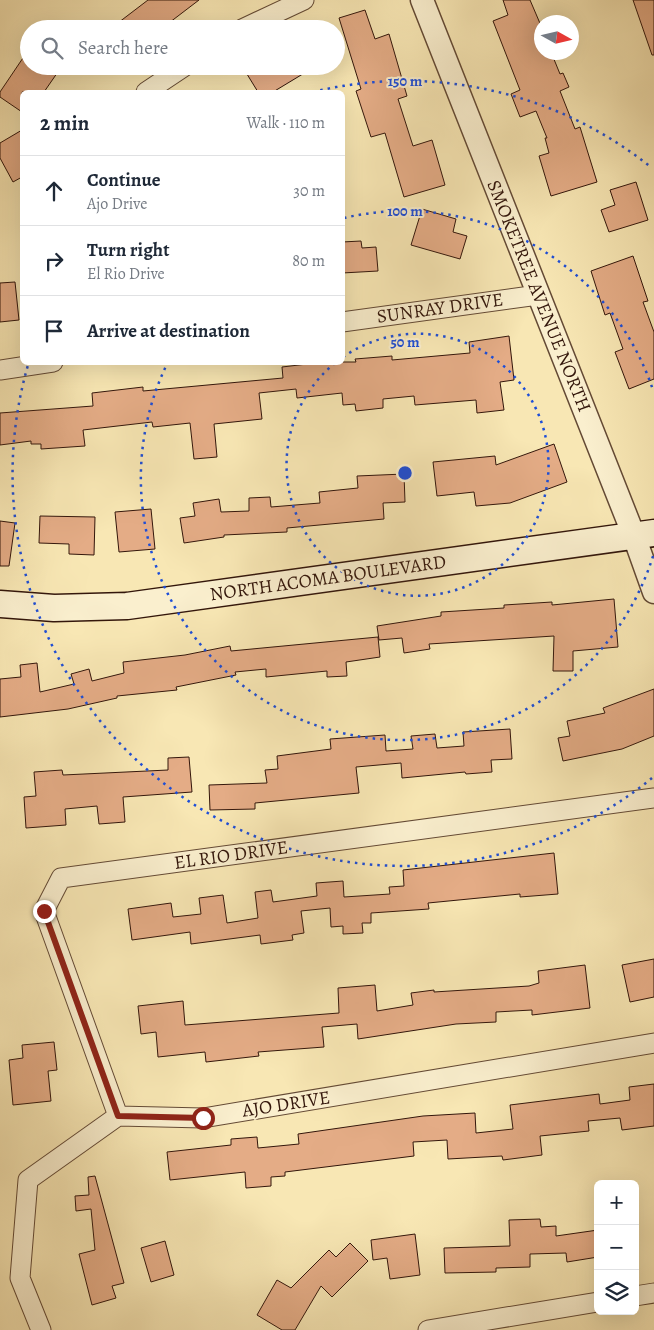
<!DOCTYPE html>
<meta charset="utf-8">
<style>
body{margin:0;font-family:Alegreya,serif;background:#f6f6f7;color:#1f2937}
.controls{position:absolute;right:15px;bottom:15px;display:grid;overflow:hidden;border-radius:8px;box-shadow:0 5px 20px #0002}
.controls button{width:45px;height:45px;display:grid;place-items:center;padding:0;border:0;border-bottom:1px solid #e0e1e3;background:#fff;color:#1f2937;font:25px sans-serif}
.compass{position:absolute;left:534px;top:15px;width:45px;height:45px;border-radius:50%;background:#fff;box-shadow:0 5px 20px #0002;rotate:98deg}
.stop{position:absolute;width:15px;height:15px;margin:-11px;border:4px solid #8f2418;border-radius:50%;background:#fff}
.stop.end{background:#8f2418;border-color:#fff;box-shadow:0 1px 5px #0008}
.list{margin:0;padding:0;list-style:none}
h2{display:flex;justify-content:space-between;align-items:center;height:65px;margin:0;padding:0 20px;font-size:21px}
h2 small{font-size:16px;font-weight:400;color:#747a83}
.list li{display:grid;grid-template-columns:32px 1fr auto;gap:15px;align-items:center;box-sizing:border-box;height:70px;padding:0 20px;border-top:1px solid #e0e1e3}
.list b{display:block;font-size:19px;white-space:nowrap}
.list p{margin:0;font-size:16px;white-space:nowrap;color:#747a83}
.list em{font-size:16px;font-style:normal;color:#747a83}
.icon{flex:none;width:28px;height:28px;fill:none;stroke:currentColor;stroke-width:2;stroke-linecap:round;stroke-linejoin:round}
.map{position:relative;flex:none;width:654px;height:1330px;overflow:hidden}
.search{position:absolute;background:#fff;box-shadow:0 5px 20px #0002;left:20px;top:20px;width:325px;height:55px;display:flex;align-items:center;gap:12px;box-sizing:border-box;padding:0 18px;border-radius:28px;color:#747a83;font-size:19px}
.panel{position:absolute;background:#fff;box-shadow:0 5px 20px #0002;left:20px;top:90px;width:325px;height:275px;border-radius:8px}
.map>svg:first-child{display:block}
</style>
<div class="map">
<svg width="654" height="1330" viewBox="0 0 654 1330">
<rect width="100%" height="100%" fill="#f8e7b4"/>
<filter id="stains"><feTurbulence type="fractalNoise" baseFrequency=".004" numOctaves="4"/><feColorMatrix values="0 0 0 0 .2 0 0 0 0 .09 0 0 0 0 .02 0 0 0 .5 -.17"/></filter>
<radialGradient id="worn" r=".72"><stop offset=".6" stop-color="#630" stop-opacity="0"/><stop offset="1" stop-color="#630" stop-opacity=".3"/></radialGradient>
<path fill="#e4ac86" stroke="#33160b" d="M148,0H199L161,29H110Z
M503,0H530L542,28V52H551L560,74L563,73L569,87L560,91L575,129L580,127L597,182L551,196L539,156L549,153L545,138H547L536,111L520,117L511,94L520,90L493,21L508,15Z
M633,0H654V55H652Z
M365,10L375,39L389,34L407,96L398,99L413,146L432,140L445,185L404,197L385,133L371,137L356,91L361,89L339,18Z
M29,49V66H62L44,92H22V112L0,97V92Z
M242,66H316L273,92H258Z
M22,130V177L13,182L0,158V143Z
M636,182L648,220L609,232L601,210L615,205L610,190Z
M422,209L456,219L453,232L467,236L460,259L411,245Z
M361,241L362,248L376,247L378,271L342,273V242Z
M633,256L648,301L643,302L654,332V379L629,389L615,352L623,349L610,313L605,315L591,271Z
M15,282L19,320L0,322V283Z
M509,336L514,380L500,382L504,410L477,413L476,400L415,405L414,396L383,399V408L356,411L355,404L343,405L342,393L297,398L296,389L259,393L262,419L214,424L217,457L194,459L190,423L153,427L152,422L83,430L85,446L41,449V444H31V441L0,445V413L93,406L92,393L143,387V391L283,378L282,367L324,362H356L355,359L392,356V360L470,353L469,342Z
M554,444L567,482L510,503L476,506L474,492L437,496L433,462L495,456L496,465Z
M404,474L405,502L383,503L384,519L287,528V532L224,535V537L184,543L180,518L195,516L193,503L219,499L221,512L249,511V498L270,497L271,507L320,503L319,492L358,488L357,476Z
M151,509L155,549L119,552L115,512Z
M40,516L95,517L94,555L69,554V544L39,543Z
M0,521L15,523L9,566H0Z
M614,599L618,647L573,651V671H553L554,636L429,644L430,649L404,653L402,638L379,640L377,626L441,616V612L504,608V605L552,602V605Z
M378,637L380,657L346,662L347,676L327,677V671L266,677V669L235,672L236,675L176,687L177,690L117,696V698L68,709L0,717V679L21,677L20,665L37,663L40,692L74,684L71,674L89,669L92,681L124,673L123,662L185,655L230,646L231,651Z
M654,689V736L622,749L563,761L558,738L570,736L567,721L605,713L603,708Z
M510,729L512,759L491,760L492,772L466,774L465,772L402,778L401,763L356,767L359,793L255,803V809L210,810L209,785L267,783L265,770L278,769L277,756L331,749L330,739L385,735L386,751L413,749L411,736L435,734L437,748L464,746L463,732Z
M189,757L192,792L123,797L125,822L99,824L97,806L65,809L66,825L26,828L24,797L36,796L34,772L62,770L63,775L168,770V758Z
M554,853L558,894L520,897V894L428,903L429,909L371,913V923H362L363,933L343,934V926L331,927L330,908L301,911L304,933L292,935L293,940L261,944L260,935L191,944L190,932L132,940L128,909L171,903L173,917L201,914L199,898L223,895L227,923L258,918L255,892L271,890L273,902L317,896L316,883L343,881L344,897L390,894L389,887L404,886L403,870Z
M654,959V997L630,1002L622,965Z
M585,965L590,1008L532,1015V1010L496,1012V1022L456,1024L358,1039L357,1024L322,1027L324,1047L258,1052L259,1056L206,1062L205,1052L158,1057L156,1032L141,1034L138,1006L183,1001L185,1025L339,1013L338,988L375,985L377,1011L413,1005L411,993L434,990V992L529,986L539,983L538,971Z
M54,1042L57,1070L48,1071L51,1101L13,1105L9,1060L23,1058L22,1045Z
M654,1084V1126L622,1130L620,1118L588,1121L589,1131L540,1136L542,1155L503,1160L502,1156L448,1159L447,1140L413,1142L414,1156L285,1172V1176L271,1177V1186L246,1188L245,1172L170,1180L167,1152L231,1145V1139L257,1137L258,1148L299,1144L298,1134L423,1116L475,1113L476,1133L513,1129L510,1105L599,1094L600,1104L630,1100L629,1087Z
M95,1176L124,1283L112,1286L116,1298L92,1305L79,1254L95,1250L91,1209L76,1211L75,1196L89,1195L88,1177Z
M540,1219L541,1227L556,1226V1236L598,1230V1257L567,1262L566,1253L530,1254V1267L496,1268V1272L445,1273L444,1248L510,1246L509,1220Z
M415,1234L420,1275L390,1279L387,1258L373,1260L371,1240Z
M165,1241L174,1275L151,1282L141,1248Z
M350,1243L368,1261L332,1297L321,1286L295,1330H282L257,1315L277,1280L291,1288L329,1250L336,1257Z"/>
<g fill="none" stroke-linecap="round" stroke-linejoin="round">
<g stroke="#644a35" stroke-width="21">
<path id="minor" d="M242,29L304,0
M146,92L185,66
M342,322L538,295
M0,370L53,362
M118,1116L44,911L61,878L654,798
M635,1296L654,1293
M41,1330L20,1278L28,1180L118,1116L203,1118L654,1043
M428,1330L598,1302"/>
</g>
<g stroke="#644a35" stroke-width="25">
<path id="tertiary" d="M422,0L634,536L654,592"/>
</g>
<g stroke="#33160b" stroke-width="29">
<path id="secondary" d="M0,604L54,608L127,606L654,533"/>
</g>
<use href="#minor" stroke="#faefce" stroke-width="19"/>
<use href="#tertiary" stroke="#faefce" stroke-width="22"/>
<use href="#secondary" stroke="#faefce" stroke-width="26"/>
</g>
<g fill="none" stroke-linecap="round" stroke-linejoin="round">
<path stroke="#8f2418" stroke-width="6" d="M44,911L118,1116L203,1118"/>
</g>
<g fill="none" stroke="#1d4ed8" stroke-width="2.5" stroke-dasharray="2.5 5">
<path d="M343 357A131 131 0 1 1 335 363"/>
<path d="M653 556A262 262 0 1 1 167 364M344 218A262 262 0 0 1 653 390"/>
<path d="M652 778A392 392 0 0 1 28 365M313 92A392 392 0 0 1 652 168"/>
</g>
<g text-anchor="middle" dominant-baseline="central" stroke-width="4" stroke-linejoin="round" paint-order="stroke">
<g font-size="19" fill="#33160b" stroke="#faefce">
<text transform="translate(539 296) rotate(68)">SMOKETREE AVENUE NORTH</text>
<text transform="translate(440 308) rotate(-8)">SUNRAY DRIVE</text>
<text transform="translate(328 578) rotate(-8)">NORTH ACOMA BOULEVARD</text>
<text transform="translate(231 855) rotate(-8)">EL RIO DRIVE</text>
<text transform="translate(286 1104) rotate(-9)">AJO DRIVE</text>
</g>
</g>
<circle cx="405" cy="473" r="8" fill="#1d4ed8" stroke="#faefce" stroke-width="2.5"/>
<g font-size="15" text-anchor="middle" font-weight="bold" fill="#1d4ed8" stroke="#faefce" stroke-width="4" stroke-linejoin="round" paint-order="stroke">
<text x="405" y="86">150 m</text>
<text x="405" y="216">100 m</text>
<text x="405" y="347">50 m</text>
</g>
<rect width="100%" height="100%" filter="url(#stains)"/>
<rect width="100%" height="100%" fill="url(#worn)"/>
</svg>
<div class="controls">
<button>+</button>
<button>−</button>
<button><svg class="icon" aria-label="layers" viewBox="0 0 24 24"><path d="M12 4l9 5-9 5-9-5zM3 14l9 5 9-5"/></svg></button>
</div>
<svg class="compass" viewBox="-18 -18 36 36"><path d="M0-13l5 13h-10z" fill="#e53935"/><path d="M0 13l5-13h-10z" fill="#747a83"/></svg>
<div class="stop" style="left:203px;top:1118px"></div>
<div class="stop end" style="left:44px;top:911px"></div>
<div class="search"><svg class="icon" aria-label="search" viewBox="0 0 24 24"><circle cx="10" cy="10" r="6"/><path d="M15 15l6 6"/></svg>Search here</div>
<section class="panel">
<h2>2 min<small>Walk · 110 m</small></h2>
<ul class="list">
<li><svg class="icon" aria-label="ahead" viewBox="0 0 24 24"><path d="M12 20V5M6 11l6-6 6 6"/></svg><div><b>Continue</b><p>Ajo Drive</p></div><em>30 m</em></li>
<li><svg class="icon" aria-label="right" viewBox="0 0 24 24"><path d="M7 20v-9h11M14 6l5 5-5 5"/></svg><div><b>Turn right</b><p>El Rio Drive</p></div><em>80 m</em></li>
<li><svg class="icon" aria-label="arrive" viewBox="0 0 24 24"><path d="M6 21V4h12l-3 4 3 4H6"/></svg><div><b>Arrive at destination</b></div></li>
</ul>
</section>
</div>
